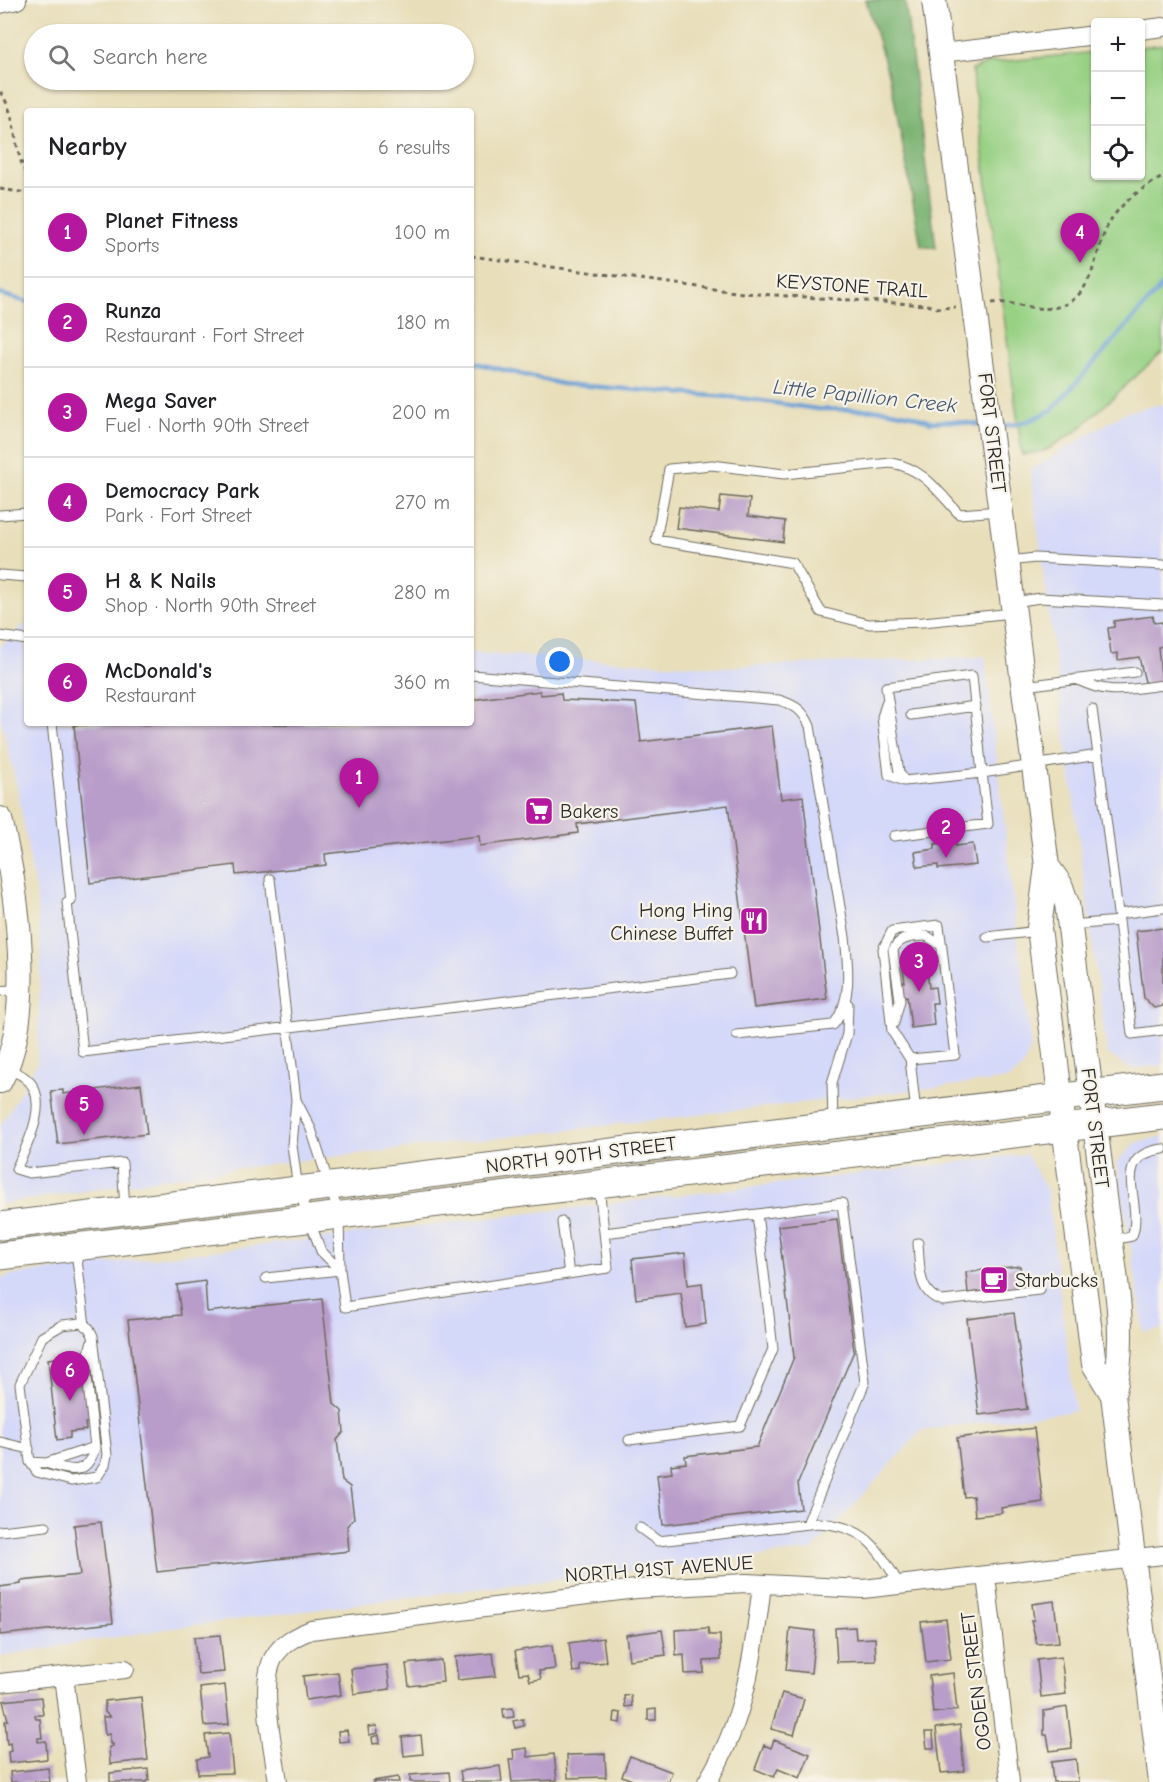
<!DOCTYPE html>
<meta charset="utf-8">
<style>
body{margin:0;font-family:"Comic Neue",sans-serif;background:#f6f6f6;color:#202124}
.controls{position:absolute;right:18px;top:18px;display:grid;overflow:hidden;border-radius:6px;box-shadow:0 2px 4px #0004}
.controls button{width:54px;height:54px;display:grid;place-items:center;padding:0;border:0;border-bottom:2px solid #e0e0e0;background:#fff;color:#202124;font:30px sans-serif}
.you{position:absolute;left:560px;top:662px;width:21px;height:21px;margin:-15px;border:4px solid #fff;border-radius:50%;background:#1a73e8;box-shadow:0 0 0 9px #1a73e833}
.badge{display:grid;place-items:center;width:39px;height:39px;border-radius:50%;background:#b5179e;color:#fff;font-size:20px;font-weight:700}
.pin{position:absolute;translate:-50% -50px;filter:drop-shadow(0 2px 3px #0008)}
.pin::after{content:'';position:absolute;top:32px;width:21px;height:18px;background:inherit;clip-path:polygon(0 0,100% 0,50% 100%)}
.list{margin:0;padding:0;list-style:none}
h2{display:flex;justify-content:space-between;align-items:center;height:78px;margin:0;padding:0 24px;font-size:26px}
h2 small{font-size:20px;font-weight:400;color:#757577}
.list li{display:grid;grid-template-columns:39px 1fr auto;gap:18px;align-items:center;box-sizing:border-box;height:90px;padding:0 24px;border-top:2px solid #e0e0e0}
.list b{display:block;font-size:22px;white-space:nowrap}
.list p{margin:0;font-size:20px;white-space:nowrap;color:#757577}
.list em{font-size:20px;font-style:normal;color:#757577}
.icon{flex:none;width:33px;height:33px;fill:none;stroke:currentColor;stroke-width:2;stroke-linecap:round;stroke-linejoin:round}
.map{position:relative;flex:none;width:1163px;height:1782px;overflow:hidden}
.search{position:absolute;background:#fff;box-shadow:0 2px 4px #0004;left:24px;top:24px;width:450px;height:66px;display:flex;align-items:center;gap:15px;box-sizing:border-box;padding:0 21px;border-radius:33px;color:#757577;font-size:22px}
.panel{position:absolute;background:#fff;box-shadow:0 2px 4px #0004;left:24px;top:108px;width:450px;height:618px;border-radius:6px}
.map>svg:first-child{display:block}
</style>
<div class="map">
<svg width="1163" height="1782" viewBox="0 0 1163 1782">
<rect width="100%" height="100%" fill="#f7f3e8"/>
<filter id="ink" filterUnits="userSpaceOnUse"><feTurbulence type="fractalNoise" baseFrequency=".0167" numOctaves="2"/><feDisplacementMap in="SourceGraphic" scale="12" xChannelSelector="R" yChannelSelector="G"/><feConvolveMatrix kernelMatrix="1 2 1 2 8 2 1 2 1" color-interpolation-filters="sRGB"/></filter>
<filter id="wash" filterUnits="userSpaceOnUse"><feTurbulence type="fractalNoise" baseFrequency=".008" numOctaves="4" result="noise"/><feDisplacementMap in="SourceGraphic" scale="24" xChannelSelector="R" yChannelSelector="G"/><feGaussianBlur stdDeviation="1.35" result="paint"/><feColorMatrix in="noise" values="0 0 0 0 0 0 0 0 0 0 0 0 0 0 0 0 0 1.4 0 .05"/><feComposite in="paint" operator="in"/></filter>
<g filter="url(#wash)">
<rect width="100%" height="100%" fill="#e8deb9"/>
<path fill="#d4d8f9" d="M1163,404V1065L1130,1069L1107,1053L1030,470L1126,412Z
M25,623L27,723H471V653L722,667L985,657L1031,1048L1022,1068L1009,1079L220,1170L0,1204V1127L37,1063L41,954L36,895L17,787L0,717V647Z
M1163,1136V1329L1144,1332L1117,1162L1135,1143Z
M1026,1154L1047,1190L1075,1411L922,1430L813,1550L450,1592L165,1629L0,1656V1279L11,1275Z"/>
<path fill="#98d184" stroke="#627e58" stroke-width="1.5" d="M1163,44V351L1078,430L1045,451L1022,455L972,70L988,63L1095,52L1096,176H1140L1141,47Z"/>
<path fill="#7ab372" stroke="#526f4e" stroke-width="1.5" d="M866,0H905L936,248L921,246L892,87Z"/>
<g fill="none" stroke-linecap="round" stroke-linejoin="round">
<path stroke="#679dd4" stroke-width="4.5" d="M0,294L27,302
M471,362L562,384L740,398L817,409L886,410L912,415L930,422L954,421L981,425
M996,426C1018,426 1034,420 1053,409L1163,285"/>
</g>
<g id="blocks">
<path fill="#b89cc9" d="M721,496L750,499L748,516L785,521L783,542L676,528L679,507L719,512Z
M1153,616L1154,623L1162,622L1163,646L1158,647L1162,683L1146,686L1139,657L1118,660V653L1111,654L1108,628L1114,627V621Z
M540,691L541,695L561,693L562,700L636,703L641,742L772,726L781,799L803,796L827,999L754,1008L728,805L577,824L578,833L480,846L479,836L325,854L326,865L236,875L235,865L90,883L74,725L471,723V700Z
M955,841L956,846L973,844L976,865L938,869V865L917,867L915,852L935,849V844Z
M1163,928V1006L1154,1008L1144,998L1136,931Z
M926,959L929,988L935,987L937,1003H932L934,1025L911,1028L907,996L902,997L901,982H905L902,962Z
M141,1084L147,1134L58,1144L51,1091L63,1090V1094Z
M837,1219L854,1351L798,1483L801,1509L663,1525L657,1475L672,1473L671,1465L686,1463L685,1456L757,1447L794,1357L778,1226Z
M685,1253L688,1285L702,1283L706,1324L685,1327L681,1293L636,1299L632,1259Z
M1020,1266L1022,1287L1010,1289L1011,1293H1003L1002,1289L968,1293L966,1272Z
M205,1281L207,1312L322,1299L334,1404L342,1411L344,1432L337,1440L342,1481L350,1487L354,1518L347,1526L349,1551L157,1572L128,1320L181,1315L177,1285Z
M1014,1313L1027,1409L979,1415L967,1319Z
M79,1355L81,1379L86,1378L91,1422L85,1423L86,1430L70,1432V1438L57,1440L48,1359Z
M1034,1428L1043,1502L1001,1508L1002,1513L975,1516L973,1496L964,1497L957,1438Z
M101,1522L113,1623L0,1635V1587L21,1584V1581L80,1575L74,1525Z
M1054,1601L1059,1642L1037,1644L1031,1620H1034L1032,1604Z
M946,1619L951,1659L926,1662L921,1622Z
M855,1627L856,1639L875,1638L876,1661L837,1662L835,1628Z
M708,1628L709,1635H720L721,1660L704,1661V1673L685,1674L684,1655L676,1656L675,1630Z
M790,1628L815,1631L811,1673L786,1670Z
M662,1630L666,1655L629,1660L626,1635Z
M220,1635L224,1672L198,1674L194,1637Z
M603,1638L606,1662L580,1665V1671L573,1672L569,1643Z
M552,1645L555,1669L539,1671L541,1679L530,1681L528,1673L519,1674L515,1651Z
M493,1653L496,1676L458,1680L455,1657Z
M1061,1657L1066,1694L1041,1697L1037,1660Z
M441,1660L443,1682L409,1686L406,1664Z
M387,1665L390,1689L354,1694L351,1669Z
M338,1672L341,1695L306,1700L303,1676Z
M953,1673L957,1710L933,1713L929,1676Z
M225,1685L229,1724L204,1726L200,1688Z
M782,1693L804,1699L794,1735L771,1729Z
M631,1695L632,1706L625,1707L624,1696Z
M41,1697L43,1715H35L36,1719H40L42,1738H38V1742L46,1741L47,1759L9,1763L8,1752L11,1751L10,1743L7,1744L5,1721L8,1720L3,1701Z
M141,1697L148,1760L110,1764L109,1747L113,1746V1744H110V1734L105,1735L103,1717H110L105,1712V1701Z
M1067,1707L1072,1748L1050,1751L1047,1735H1044V1711Z
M513,1708L514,1717L504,1718L503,1709Z
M656,1709V1720H648V1710Z
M615,1712L621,1713L620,1723L614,1722Z
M523,1719L524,1726L515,1728L513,1721Z
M960,1725L964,1771L941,1773L936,1728Z
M377,1726L378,1733L369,1735L368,1727Z
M347,1730L349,1741L339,1742L338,1731Z
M925,1732H933L934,1748H927Z
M229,1733L233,1773L198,1774L197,1759L208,1757L205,1735Z
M379,1735L380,1743L373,1744L372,1737Z
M421,1735L423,1754L404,1756L402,1737Z
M774,1740L810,1754L800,1778L778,1769L774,1777L755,1769L764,1745L771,1748Z
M527,1748L528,1757L554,1754L557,1780L512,1782L509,1759H514L513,1750Z
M605,1754L606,1777L568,1778L567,1755Z
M630,1756L672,1772L668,1782H631L632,1780L622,1776Z
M1076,1759L1078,1782H1053L1051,1762Z
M500,1766L502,1782H462L460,1771Z
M48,1768L50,1782H11L10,1772Z
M148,1769L149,1780L146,1782H110V1773Z
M449,1772L450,1782H410V1775Z
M398,1777L399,1782H373V1781Z"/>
</g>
</g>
<g filter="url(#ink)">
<use href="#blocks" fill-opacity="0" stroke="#6d6a5d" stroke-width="1.5"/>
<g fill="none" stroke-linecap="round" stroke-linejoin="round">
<g stroke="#6d6a5d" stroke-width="11">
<path id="service" d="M1000,511L959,514C938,491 923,468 891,463L784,474L712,465L669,469L656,540L793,563L821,612L869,624L923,622L1013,613
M0,515L27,513
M1009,561L1035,558L1163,565
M0,575L27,577
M1014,602L1040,598L1163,605
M0,636L27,640
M471,675L779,700C795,705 803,710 810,726L845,937C848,965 853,1002 833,1025L737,1035
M1076,679C1109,696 1128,689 1163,685
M1024,686L1135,672
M887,701L882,717L889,775L904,781L982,773L988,824L894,836
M1092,709L1098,755
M911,715L976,706
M52,723L71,901
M904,781L899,772L886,687L972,676L982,773L1098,755L1119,921L1070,925
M270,879L296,1100
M67,902L83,1052L730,974
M1118,914L1163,908
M1119,921L1132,1034L1163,1030
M987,937L1038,931
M0,991L20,989
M894,1023L900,1000L893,950C900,936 913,937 927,936L942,946
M910,1059L892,1031L883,949L892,931L939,925L955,1055L910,1059L916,1113
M7,1069C12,1071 19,1073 24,1077C53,1097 27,1146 16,1169L29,1173L122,1163L125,1208
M833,1123L832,1083L847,1034L848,1004
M757,1214L842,1203L865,1382L807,1524
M562,1222L569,1274
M604,1233L757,1214L773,1349L740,1426L629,1440
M1112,1240L1132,1236C1145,1202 1107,1156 1163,1149
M918,1243C920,1266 917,1294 943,1301L1039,1290
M76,1251L85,1326
M340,1270L321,1251L298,1189L292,1145L296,1100L311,1129L339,1215L340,1270L345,1307L608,1268L599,1186
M266,1278L340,1270
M81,1323L89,1328L93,1336L107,1455L105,1465L97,1477L71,1481L37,1472L30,1462L20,1384L42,1337L62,1325Z
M0,1442L29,1449
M30,1462L46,1463L95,1447L86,1367L91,1344
M46,1463C71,1471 87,1477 95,1447
M640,1528L658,1541L818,1523C866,1526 878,1548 900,1586
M0,1531L46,1526"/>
</g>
<g stroke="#6d6a5d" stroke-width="20">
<path id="minor" d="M0,4L17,0
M1140,30L1163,27
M941,53L1096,35
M986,1576L1010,1782
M64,1676L77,1782
M0,1683L125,1669
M278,1782C274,1751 258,1683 274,1657C283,1642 296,1636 311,1630L636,1589L746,1583L863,1589L1163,1555
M707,1782C745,1721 754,1654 762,1584"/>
</g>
<g stroke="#6d6a5d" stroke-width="26">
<path id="secondary" d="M934,0L1047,866L1039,928L1087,1309L1094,1364L1113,1395
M0,819C17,891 36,1014 0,1081
M1047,866L1060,884L1067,904C1079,1001 1092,1099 1104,1197C1112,1260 1130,1334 1113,1395L1161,1782"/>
</g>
<g stroke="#6d6a5d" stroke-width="29">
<path id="primary" d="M0,1226L1163,1085
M0,1256L1163,1116"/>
</g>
<path stroke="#6d6a5d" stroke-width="3" stroke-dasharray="4.5 4.5" stroke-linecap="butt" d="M0,92C18,115 12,149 27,175
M0,189L27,193
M471,256L743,293L927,305L938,308L956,307
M992,303C1015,300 1038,314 1061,306C1096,294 1094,249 1110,221C1122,202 1143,187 1163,177"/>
<use href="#service" stroke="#fff" stroke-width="9"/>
<use href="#minor" stroke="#fff" stroke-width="18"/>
<use href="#secondary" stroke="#fff" stroke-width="24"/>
<use href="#primary" stroke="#fff" stroke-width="27"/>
</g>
</g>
<defs>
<g id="supermarket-square" transform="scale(1.5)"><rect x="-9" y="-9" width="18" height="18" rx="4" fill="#b5179e" stroke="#f7f3e8"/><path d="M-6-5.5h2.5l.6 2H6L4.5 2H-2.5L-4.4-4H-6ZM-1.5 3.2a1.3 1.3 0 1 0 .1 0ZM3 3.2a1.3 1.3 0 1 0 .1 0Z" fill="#fff"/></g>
<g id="restaurant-square" transform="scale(1.5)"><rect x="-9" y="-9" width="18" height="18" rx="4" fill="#b5179e" stroke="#f7f3e8"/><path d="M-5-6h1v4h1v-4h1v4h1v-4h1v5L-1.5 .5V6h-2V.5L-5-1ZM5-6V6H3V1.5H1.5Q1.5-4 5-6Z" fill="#fff"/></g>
<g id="cafe-square" transform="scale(1.5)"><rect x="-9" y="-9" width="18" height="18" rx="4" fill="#b5179e" stroke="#f7f3e8"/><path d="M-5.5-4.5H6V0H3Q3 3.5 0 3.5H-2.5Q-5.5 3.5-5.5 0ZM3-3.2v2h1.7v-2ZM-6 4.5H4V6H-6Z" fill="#fff"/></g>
</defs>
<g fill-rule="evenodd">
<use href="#supermarket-square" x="539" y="811"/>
<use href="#restaurant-square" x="754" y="921"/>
<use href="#cafe-square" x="994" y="1280"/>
</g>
<g text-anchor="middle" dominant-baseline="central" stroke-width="4.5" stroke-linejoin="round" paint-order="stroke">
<g font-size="20" fill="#2b2b2b" stroke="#f7f3e8">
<text transform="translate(852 286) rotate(4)">KEYSTONE TRAIL</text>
<text transform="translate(992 433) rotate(83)">FORT STREET</text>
<text transform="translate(1095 1128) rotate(83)">FORT STREET</text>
<text transform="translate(581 1155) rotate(-7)">NORTH 90TH STREET</text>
<text transform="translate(659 1569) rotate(-4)">NORTH 91ST AVENUE</text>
<text transform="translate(976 1681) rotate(-97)">OGDEN STREET</text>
</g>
<g font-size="20" fill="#2b2b2b" stroke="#f7f3e8" text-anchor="start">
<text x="560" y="811">Bakers</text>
<text x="733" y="910" text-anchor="end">Hong Hing<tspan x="733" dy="23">Chinese Buffet</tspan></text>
<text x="1015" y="1280">Starbucks</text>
</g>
<g font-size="21" font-style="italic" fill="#43596f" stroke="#f7f3e8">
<text transform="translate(865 396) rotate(6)">Little Papillion Creek</text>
</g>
</g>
</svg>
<div class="controls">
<button>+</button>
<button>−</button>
<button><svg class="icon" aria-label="locate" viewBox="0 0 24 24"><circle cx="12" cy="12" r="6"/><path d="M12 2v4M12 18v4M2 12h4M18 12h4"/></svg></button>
</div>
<div class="you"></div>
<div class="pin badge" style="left:359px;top:808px">1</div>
<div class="pin badge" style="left:946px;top:858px">2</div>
<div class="pin badge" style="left:919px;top:992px">3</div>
<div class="pin badge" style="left:1080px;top:263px">4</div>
<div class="pin badge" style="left:84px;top:1135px">5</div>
<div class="pin badge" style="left:70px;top:1401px">6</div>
<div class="search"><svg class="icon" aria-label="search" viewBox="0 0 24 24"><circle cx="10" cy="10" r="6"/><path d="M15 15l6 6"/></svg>Search here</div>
<section class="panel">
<h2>Nearby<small>6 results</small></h2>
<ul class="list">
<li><span class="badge">1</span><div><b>Planet Fitness</b><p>Sports</p></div><em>100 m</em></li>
<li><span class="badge">2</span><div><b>Runza</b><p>Restaurant · Fort Street</p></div><em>180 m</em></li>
<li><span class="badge">3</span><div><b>Mega Saver</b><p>Fuel · North 90th Street</p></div><em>200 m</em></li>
<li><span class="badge">4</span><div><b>Democracy Park</b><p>Park · Fort Street</p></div><em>270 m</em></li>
<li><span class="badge">5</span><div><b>H &amp; K Nails</b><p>Shop · North 90th Street</p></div><em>280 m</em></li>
<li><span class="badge">6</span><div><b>McDonald's</b><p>Restaurant</p></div><em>360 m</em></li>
</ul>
</section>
</div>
